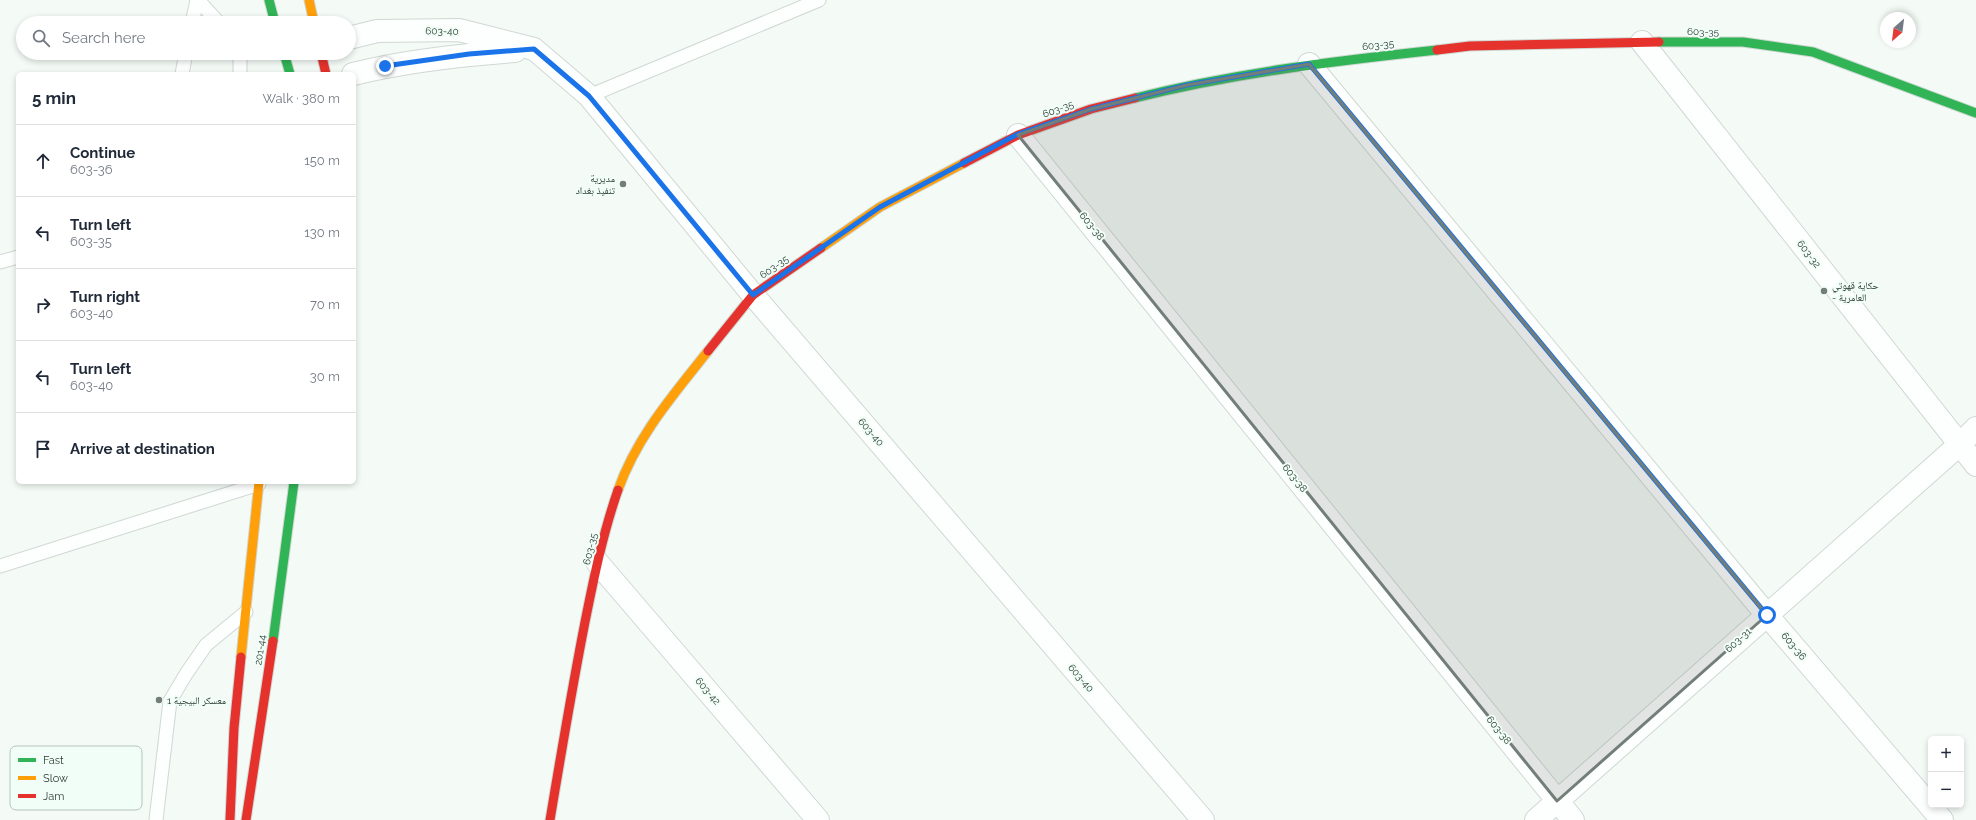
<!DOCTYPE html>
<meta charset="utf-8">
<style>
body{margin:0;font-family:Raleway,"Noto Naskh Arabic",sans-serif;background:#f6f6f7;color:#1f2937}
.controls{position:absolute;right:12px;bottom:12px;display:grid;overflow:hidden;border-radius:6px;box-shadow:0 2px 6px #0003}
.controls button{width:36px;height:36px;display:grid;place-items:center;padding:0;border:0;border-bottom:1px solid #e0e1e3;background:#fff;color:#1f2937;font:20px sans-serif}
.compass{position:absolute;left:1880px;top:12px;width:36px;height:36px;border-radius:50%;background:#fff;box-shadow:0 2px 6px #0003;rotate:208deg}
.stop{position:absolute;width:12px;height:12px;margin:-9px;border:3px solid #1a73e8;border-radius:50%;background:#fff}
.stop.end{background:#1a73e8;border-color:#fff;box-shadow:0 1px 4px #0008}
.list{margin:0;padding:0;list-style:none}
h2{display:flex;justify-content:space-between;align-items:center;height:52px;margin:0;padding:0 16px;font-size:17px}
h2 small{font-size:13px;font-weight:400;color:#747a83}
.list li{display:grid;grid-template-columns:26px 1fr auto;gap:12px;align-items:center;box-sizing:border-box;height:72px;padding:0 16px;border-top:1px solid #e0e1e3}
.list b{display:block;font-size:15px;white-space:nowrap}
.list p{margin:0;font-size:13px;white-space:nowrap;color:#747a83}
.list em{font-size:13px;font-style:normal;color:#747a83}
.icon{flex:none;width:22px;height:22px;fill:none;stroke:currentColor;stroke-width:2;stroke-linecap:round;stroke-linejoin:round}
.map{position:relative;flex:none;width:1976px;height:820px;overflow:hidden}
.search{position:absolute;background:#fff;box-shadow:0 2px 6px #0003;left:16px;top:16px;width:340px;height:44px;display:flex;align-items:center;gap:10px;box-sizing:border-box;padding:0 14px;border-radius:22px;color:#747a83;font-size:15px}
.panel{position:absolute;background:#fff;box-shadow:0 2px 6px #0003;left:16px;top:72px;width:340px;height:412px;border-radius:6px}
.map>svg:first-child{display:block}
</style>
<div class="map">
<svg width="1976" height="820" viewBox="0 0 1976 820">
<rect width="100%" height="100%" fill="#f4fbf7"/>
<g fill="none" stroke-linecap="round" stroke-linejoin="round">
<g stroke="#cfd8d3" stroke-width="15">
<path id="lane" d="M198,0L219,23
M192,23L197,0
M240,53V74
M182,74L186,53
M589,96L819,0
M0,262L18,257
M0,566L259,484
M156,820L170,701L186,674L206,645L246,612"/>
</g>
<g stroke="#cfd8d3" stroke-width="24">
<path id="street" d="M349,38L377,31L459,30L534,49L589,96L753,295L1203,820
M1642,42L1976,465
M1309,64L1767,615L1942,820
M353,74C406,61 460,55 515,51
M1018,135L1573,820
M597,562L818,820
M1536,820L1959,445L1976,428"/>
</g>
<g stroke="#cfd8d3" stroke-width="11">
<path id="fast" d="M269,0L275,23
M1659,42H1743L1813,52L1976,113
M284,53L290,74
M1135,98C1234,73 1335,61 1437,50
M273,641L294,482"/>
</g>
<g stroke="#cfd8d3" stroke-width="11">
<path id="slow" d="M309,0L314,23
M821,248L880,207L964,163
M618,490C637,436 674,394 708,351
M241,657L259,482"/>
</g>
<g stroke="#cfd8d3" stroke-width="11">
<path id="jam" d="M1437,50L1470,46L1659,42
M321,53L326,74
M964,163L1018,135L1091,109L1135,98
M708,351L753,295L821,248
M230,820L234,728L241,657
M246,820L273,641
M550,820C561,754 572,688 585,622C594,577 603,533 618,490"/>
</g>
<use href="#lane" stroke="#fdfefe" stroke-width="13"/>
<use href="#street" stroke="#fdfefe" stroke-width="22"/>
<use href="#fast" stroke="#30b455" stroke-width="9"/>
<use href="#slow" stroke="#ff9f0a" stroke-width="9"/>
<use href="#jam" stroke="#e5322d" stroke-width="9"/>
</g>
<g fill="none" stroke-linecap="round" stroke-linejoin="round">
<path stroke="#1a73e8" stroke-width="5" d="M385,66L469,54L534,49L589,96L753,295L880,207L1018,134L1091,109L1187,85L1309,64L1767,615"/>
</g>
<path fill="#737e78" fill-opacity="0.2" stroke="#737e78" stroke-width="3" stroke-linejoin="round" d="M1309,64L1767,615L1557,801L1018,135L1091,109L1187,85Z"/>
<g fill="#737e78" stroke="#f1fef7" stroke-width="1.5">
<circle cx="623" cy="184" r="4"/>
<circle cx="1824" cy="291" r="4"/>
<circle cx="159" cy="700" r="4"/>
</g>
<g text-anchor="middle" dominant-baseline="central" stroke-width="4" stroke-linejoin="round" paint-order="stroke">
<g font-size="10" fill="#2e3b34" stroke="#f1fef7">
<text transform="translate(442 31) rotate(1)">603-40</text>
<text x="1703" y="31">603-35</text>
<text transform="translate(1378 45) rotate(-6)">603-35</text>
<text transform="translate(1058 109) rotate(-20)">603-35</text>
<text transform="translate(1092 226) rotate(51)">603-38</text>
<text transform="translate(1809 254) rotate(52)">603-32</text>
<text transform="translate(774 267) rotate(-35)">603-35</text>
<text transform="translate(871 432) rotate(49)">603-40</text>
<text transform="translate(1295 478) rotate(51)">603-38</text>
<text transform="translate(590 549) rotate(-76)">603-35</text>
<text transform="translate(1738 640) rotate(-42)">603-31</text>
<text transform="translate(1794 646) rotate(50)">603-36</text>
<text transform="translate(260 650) rotate(-82)">201-44</text>
<text transform="translate(1081 678) rotate(49)">603-40</text>
<text transform="translate(708 691) rotate(49)">603-42</text>
<text transform="translate(1499 730) rotate(51)">603-38</text>
</g>
<g font-size="10" fill="#2e3b34" stroke="#f1fef7" text-anchor="start">
<text x="615" y="178" text-anchor="end">مديرية<tspan x="615" dy="12">تنفيذ بغداد</tspan></text>
<text x="1832" y="285">حكاية قهوتي<tspan x="1832" dy="12">- العامرية</tspan></text>
<text x="167" y="700">معسكر البيجية 1</text>
</g>
</g>
<rect x="10" y="746" width="132" height="64" rx="6" fill="#f1fef7" stroke="#b6c4bc" stroke-width="1"/>
<rect x="18" y="758" width="18" height="4" fill="#30b455"/>
<rect x="18" y="776" width="18" height="4" fill="#ff9f0a"/>
<rect x="18" y="794" width="18" height="4" fill="#e5322d"/>
<g font-size="11" fill="#2e3b34">
<text x="43" y="764">Fast</text>
<text x="43" y="782">Slow</text>
<text x="43" y="800">Jam</text>
</g>
</svg>
<div class="controls">
<button>+</button>
<button>−</button>
</div>
<svg class="compass" viewBox="-18 -18 36 36"><path d="M0-13l5 13h-10z" fill="#e53935"/><path d="M0 13l5-13h-10z" fill="#747a83"/></svg>
<div class="stop" style="left:1767px;top:615px"></div>
<div class="stop end" style="left:385px;top:66px"></div>
<div class="search"><svg class="icon" aria-label="search" viewBox="0 0 24 24"><circle cx="10" cy="10" r="6"/><path d="M15 15l6 6"/></svg>Search here</div>
<section class="panel">
<h2>5 min<small>Walk · 380 m</small></h2>
<ul class="list">
<li><svg class="icon" aria-label="ahead" viewBox="0 0 24 24"><path d="M12 20V5M6 11l6-6 6 6"/></svg><div><b>Continue</b><p>603-36</p></div><em>150 m</em></li>
<li><svg class="icon" aria-label="left" viewBox="0 0 24 24"><path d="M17 20v-9H6M10 6l-5 5 5 5"/></svg><div><b>Turn left</b><p>603-35</p></div><em>130 m</em></li>
<li><svg class="icon" aria-label="right" viewBox="0 0 24 24"><path d="M7 20v-9h11M14 6l5 5-5 5"/></svg><div><b>Turn right</b><p>603-40</p></div><em>70 m</em></li>
<li><svg class="icon" aria-label="left" viewBox="0 0 24 24"><path d="M17 20v-9H6M10 6l-5 5 5 5"/></svg><div><b>Turn left</b><p>603-40</p></div><em>30 m</em></li>
<li><svg class="icon" aria-label="arrive" viewBox="0 0 24 24"><path d="M6 21V4h12l-3 4 3 4H6"/></svg><div><b>Arrive at destination</b></div></li>
</ul>
</section>
</div>
